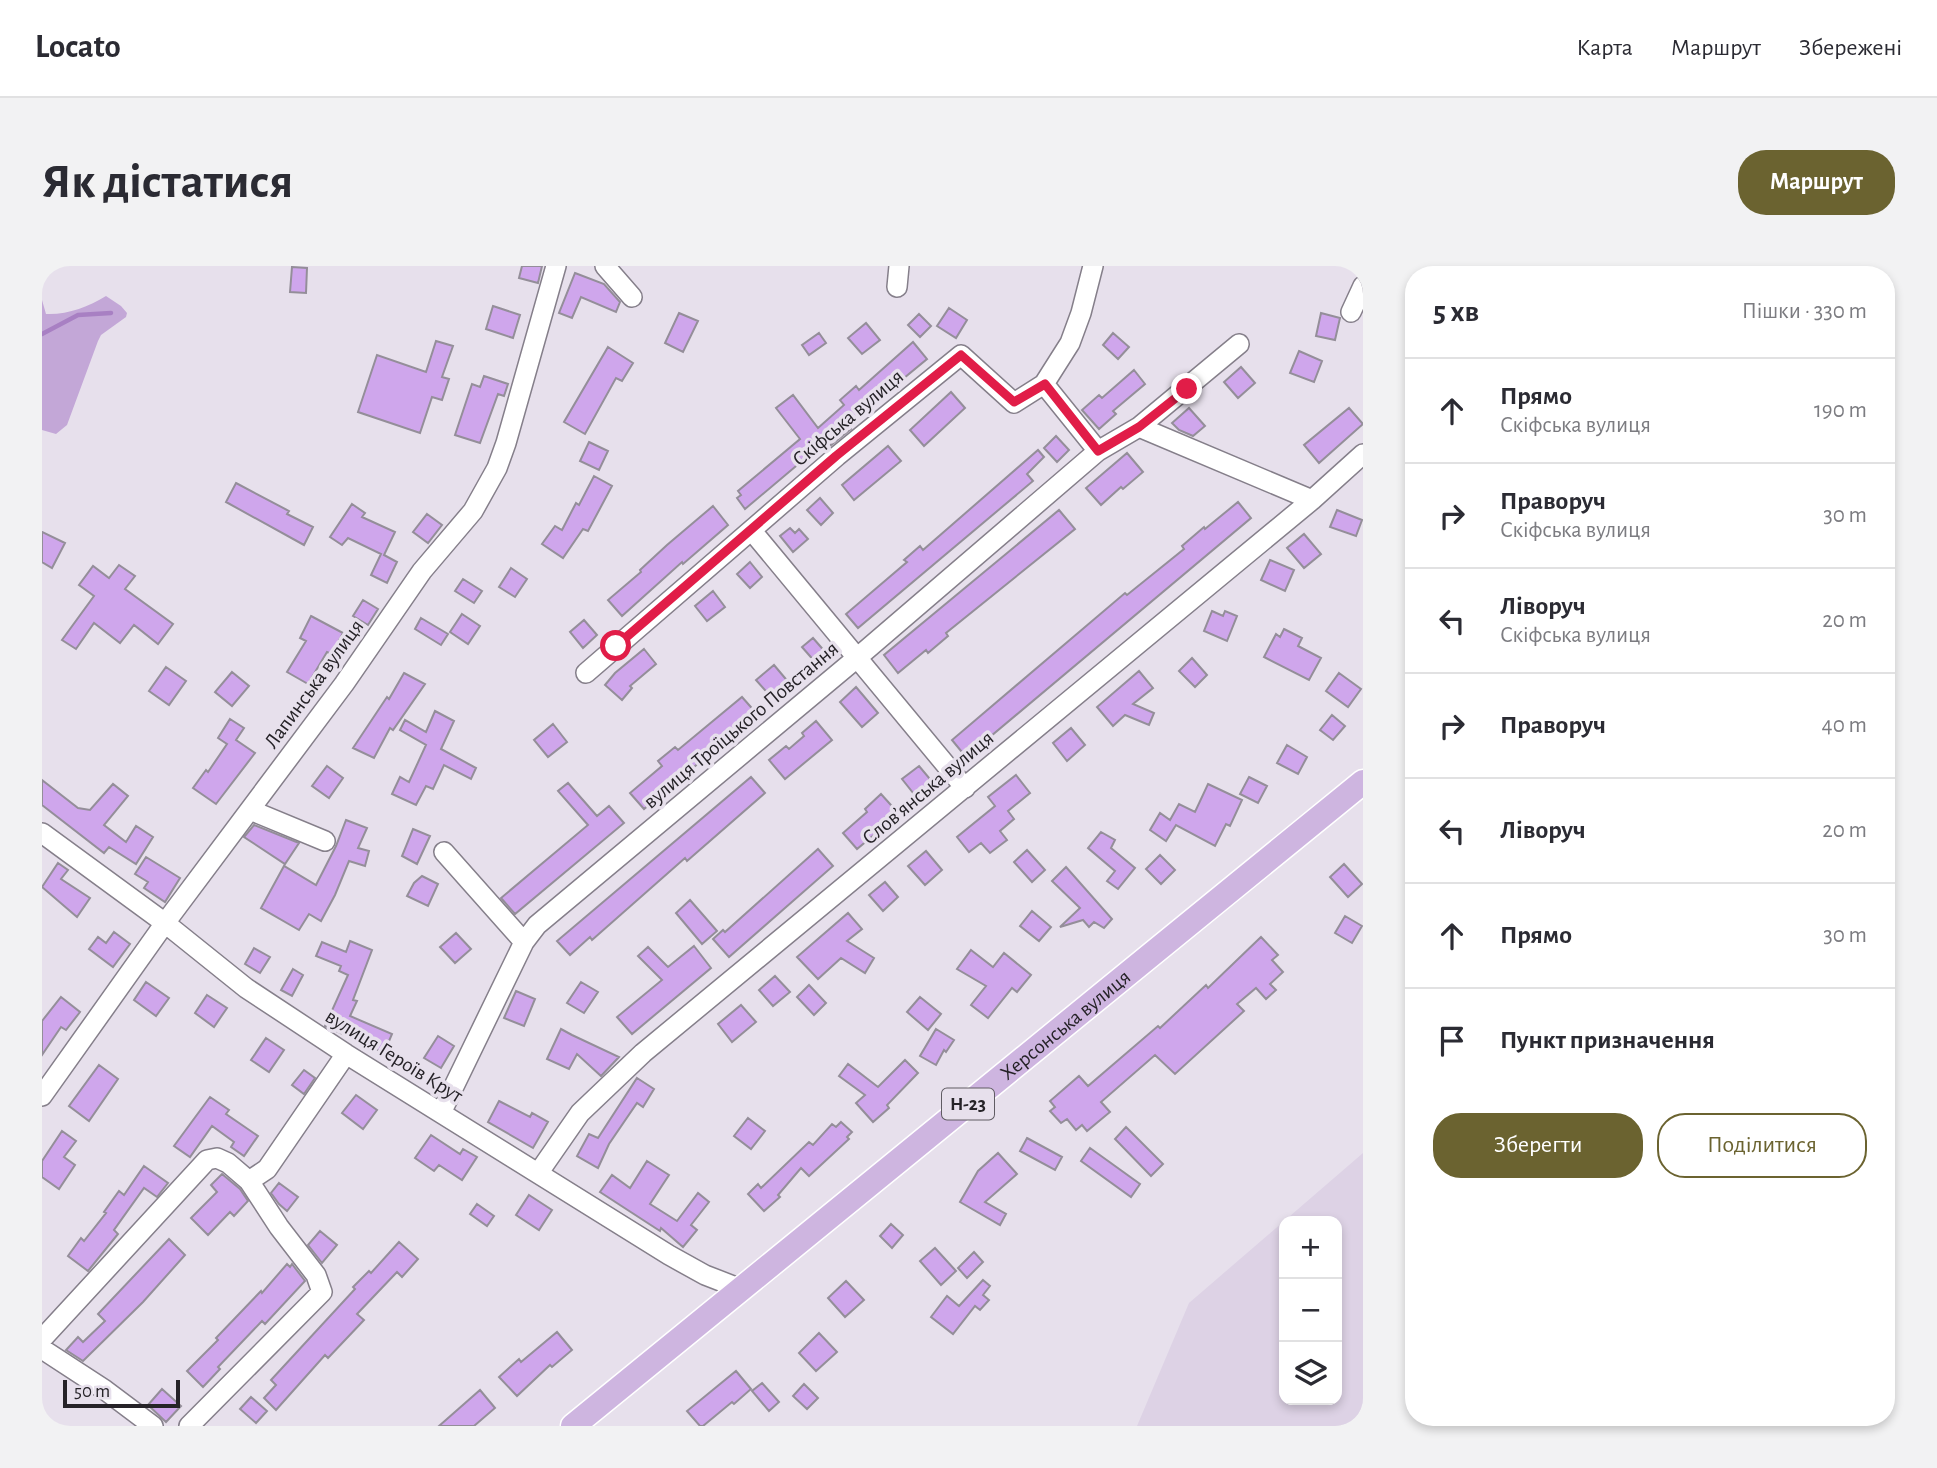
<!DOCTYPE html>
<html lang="uk">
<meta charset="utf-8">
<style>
body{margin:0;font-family:"Alegreya Sans",sans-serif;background:#f2f2f3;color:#2b2b33}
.controls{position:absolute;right:21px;bottom:21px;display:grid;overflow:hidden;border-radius:14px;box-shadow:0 4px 10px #0003}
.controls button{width:63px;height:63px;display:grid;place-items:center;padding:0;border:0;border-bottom:2px solid #e1e1e2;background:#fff;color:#2b2b33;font:35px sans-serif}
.scale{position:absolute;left:21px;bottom:18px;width:117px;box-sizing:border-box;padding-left:7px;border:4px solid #262328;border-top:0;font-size:19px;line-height:24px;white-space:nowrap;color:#262328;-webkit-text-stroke:5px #e7e0ec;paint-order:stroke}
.stop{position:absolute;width:21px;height:21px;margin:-16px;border:5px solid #e11d48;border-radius:50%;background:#fff}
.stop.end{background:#e11d48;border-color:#fff;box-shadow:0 2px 7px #0008}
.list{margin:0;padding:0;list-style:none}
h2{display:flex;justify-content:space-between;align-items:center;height:91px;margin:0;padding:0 28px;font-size:30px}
h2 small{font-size:23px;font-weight:400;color:#7c7c81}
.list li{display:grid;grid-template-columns:46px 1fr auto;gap:21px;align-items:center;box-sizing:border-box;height:105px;padding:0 28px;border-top:2px solid #e1e1e2}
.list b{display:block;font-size:26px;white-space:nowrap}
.list p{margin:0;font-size:23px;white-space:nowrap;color:#7c7c81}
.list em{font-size:23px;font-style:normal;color:#7c7c81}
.actions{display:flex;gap:14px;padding:21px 28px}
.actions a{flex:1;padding:16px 0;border:2px solid #6b6330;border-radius:28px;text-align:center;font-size:24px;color:#6b6330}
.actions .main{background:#6b6330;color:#fff}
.icon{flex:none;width:38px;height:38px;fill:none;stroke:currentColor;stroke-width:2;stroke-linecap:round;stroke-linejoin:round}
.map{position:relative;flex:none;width:1321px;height:1160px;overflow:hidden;border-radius:28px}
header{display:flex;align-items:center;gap:42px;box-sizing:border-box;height:98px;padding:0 35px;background:#fff;border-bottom:2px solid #e1e1e2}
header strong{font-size:33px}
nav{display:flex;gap:38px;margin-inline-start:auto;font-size:24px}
.intro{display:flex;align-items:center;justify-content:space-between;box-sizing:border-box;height:168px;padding:0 42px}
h1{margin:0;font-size:49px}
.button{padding:18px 32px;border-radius:28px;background:#6b6330;color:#fff;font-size:24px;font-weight:700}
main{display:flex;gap:42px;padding:0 42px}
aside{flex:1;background:#fff;border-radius:28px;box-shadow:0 4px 10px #0003}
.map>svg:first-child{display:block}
</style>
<header>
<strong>Locato</strong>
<nav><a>Карта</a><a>Маршрут</a><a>Збережені</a></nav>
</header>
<div class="intro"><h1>Як дістатися</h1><a class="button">Маршрут</a></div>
<main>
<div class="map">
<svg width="1321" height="1160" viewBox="0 0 1321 1160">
<rect width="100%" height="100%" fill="#e7e0ec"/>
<path fill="#ddd2e5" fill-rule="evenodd" d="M1321,887V1160H1095L1147,1037ZM1242,955H1295V1134H1242Z"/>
<path fill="#c3a7d7" d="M64,30L79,40L85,47L84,51L59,69L56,75L25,159L14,168L0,164V34L4,48C25,49 46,41 64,30Z"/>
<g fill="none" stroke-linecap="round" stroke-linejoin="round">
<path stroke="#a880c3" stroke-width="4.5" d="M0,68L36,49L69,47"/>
</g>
<path fill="#cfa6ec" stroke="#948e99" stroke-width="2" d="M480,0H500L496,17L477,12Z
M250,1L265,2L264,27L248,26Z
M533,7L562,18L578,36L574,46L539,31L530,52L517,47Z
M451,40L478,49L471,72L444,63Z
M907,42L925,54L914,72L895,60Z
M637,47L656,55L641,86L623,77Z
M1279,47L1298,52L1293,74L1274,70Z
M877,48L889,60L878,71L866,59Z
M824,57L838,74L820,88L806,72Z
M777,67L784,77L767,89L760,79Z
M1071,67L1087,81L1076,93L1061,79Z
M394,75L411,80L400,111L407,113L400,134L390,131L378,167L316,146L335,89L384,106Z
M871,76L885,93L805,159L809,163L789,179L785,174L703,243L695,232L699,229L696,225L758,173L734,142L751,129L776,162L802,139L798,134L814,120L817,124Z
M566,81L591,97L580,115L574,112L543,168L522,156Z
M1257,85L1280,95L1272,116L1248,107Z
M1199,101L1213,117L1196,132L1182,116Z
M1092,104L1103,118L1071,145L1074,148L1057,163L1040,144L1057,129L1060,132Z
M442,110L466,118L462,130L456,128L438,177L413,169L430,118L438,121Z
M909,126L923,142L882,180L868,164Z
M1147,142L1163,160L1151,170L1137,164L1130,157Z
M1307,142L1321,158L1277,197L1262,179Z
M1014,170L1027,184L1015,196L1002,182Z
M547,176L566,185L557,204L538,195Z
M846,180L859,195L812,234L800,219Z
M996,184L1002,191L985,208L991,215L816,362L804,348L865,296L862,294L878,280L881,284Z
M1085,187L1101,206L1081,223L1079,221L1059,239L1044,222Z
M552,210L570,220L546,265L541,263L521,292L500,278L513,260L520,264L534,237L537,239Z
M194,217L247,245L245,248L271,261L262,279L184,236Z
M778,232L791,247L779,259L765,244Z
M1196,236L1209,252L924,491L910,474L1083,327L1085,329L1142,283L1140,280L1162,261L1163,263Z
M310,238L323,247L320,251L353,266L342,289L355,296L345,317L329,309L339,288L306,272L300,279L288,271Z
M671,240L686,259L641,298L640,296L580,350L566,334L599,306L598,304L625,279Z
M1017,244L1033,263L904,367L906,370L886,387L884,384L856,407L842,389Z
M1295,244L1320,254L1314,270L1288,261Z
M385,248L400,259L386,277L371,266Z
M748,262L753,267L757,263L766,273L751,286L738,270Z
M0,266L23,277L10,302L0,296Z
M1262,268L1279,288L1262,302L1245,282Z
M1228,294L1252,304L1243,325L1219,314Z
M708,296L720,311L708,322L695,308Z
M77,299L93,310L83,323L131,358L116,378L92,359L78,377L52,357L34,383L20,374L52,330L37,319L51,300L67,312Z
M469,302L485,313L473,331L457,321Z
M421,313L440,325L432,337L413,325Z
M671,325L683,341L665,355L653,340Z
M321,334L336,343L326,359L311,350Z
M1170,345L1181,350L1183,345L1195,350L1185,375L1162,365Z
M420,348L438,360L426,378L408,366Z
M269,350L301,367L290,388L285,386L266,418L245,406L264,375L258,372Z
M379,352L406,368L399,379L373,363Z
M542,354L555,369L541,382L528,366Z
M1242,363L1260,372L1256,380L1279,392L1267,414L1222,391L1234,368L1238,371Z
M771,372L785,388L774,397L760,381Z
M602,383L614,398L588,420L590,422L580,434L563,419L573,407Z
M1150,392L1165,409L1153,421L1137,405Z
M732,399L748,418L731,433L714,414Z
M124,401L144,415L127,439L107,425Z
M1097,405L1111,422L1091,438L1112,447L1107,459L1083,449L1071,460L1055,441Z
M190,406L207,420L190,440L173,426Z
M362,407L383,418L351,464L348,462L332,492L311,482L345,431L347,433Z
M1297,407L1319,423L1306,441L1284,425Z
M814,421L836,447L820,461L798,436Z
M700,431L715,448L602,543L588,527L620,500L616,495L633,481L636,484Z
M393,445L412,455L399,483L434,502L429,513L402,499L391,523L384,520L374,539L350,528L358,511L367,516L384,479L358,464L363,454L384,466Z
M1290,449L1303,460L1291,474L1278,464Z
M188,453L202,462L194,474L213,487L174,538L151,522L164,504L166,506L185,478L176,472Z
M774,455L790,474L743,513L727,494L744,480L747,483L762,470L760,467Z
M511,458L525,476L506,491L492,474Z
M1029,462L1043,479L1025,495L1011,477Z
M1245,479L1265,491L1256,508L1235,497Z
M285,500L301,512L287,532L270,520Z
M877,500L893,519L876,533L860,513Z
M974,509L988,527L966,545L972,553L958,565L965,574L948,587L939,577L927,586L915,571L953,540L946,531Z
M709,511L723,527L645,595L643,592L550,674L548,671L528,689L515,675Z
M1207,511L1225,520L1216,537L1198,528Z
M0,514L36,542L48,544L71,518L86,530L62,559L84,576L94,560L111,571L94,598L67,581L62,587L0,539Z
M526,517L555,550L567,540L582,557L473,648L459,632L546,559L516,525Z
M1166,518L1200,534L1188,560L1184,558L1173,580L1134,559L1124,575L1108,564L1118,547L1128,554L1137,538L1153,546Z
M839,528L857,548L815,583L801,567L825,546L823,543Z
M304,554L325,562L316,582L327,585L323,600L307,595L293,629L279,655L267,648L257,664L219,642L242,600L274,619L294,580Z
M212,559L257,577L243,598L202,571Z
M371,563L388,570L375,598L360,590Z
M1059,566L1073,574L1069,582L1093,602L1076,623L1065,615L1073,605L1046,582Z
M776,583L791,600L687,691L671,673L681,664L683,666Z
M985,584L1003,604L990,616L972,596Z
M884,585L900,604L883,619L866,600Z
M1118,589L1133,604L1119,618L1104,603Z
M104,591L138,612L123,636L102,622L106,616L93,608Z
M16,597L26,604L19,613L48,632L35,651L0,621Z
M1302,598L1320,618L1306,631L1288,611Z
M1024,601L1070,653L1062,662L1052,656L1047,661L1041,654L1018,661L1038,642L1010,615Z
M380,610L396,618L386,640L365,630L372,617Z
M843,616L856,631L841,645L827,629Z
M648,634L675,665L660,678L634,647Z
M990,645L1009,661L997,675L978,660Z
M806,647L820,663L805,675L832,692L823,707L799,692L776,713L755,691Z
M1303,650L1320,660L1310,677L1293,667Z
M72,666L88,678L71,701L47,683L56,671L64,677Z
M414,667L429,683L413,697L398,681Z
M1219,671L1236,689L1230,694L1241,706L1228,718L1234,724L1224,733L1214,722L1195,738L1202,745L1133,808L1113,789L1059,836L1068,846L1045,865L1040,859L1034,864L1025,853L1019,857L1008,845L1013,841L1008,835L1037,810L1046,820L1116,760L1118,762L1164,719L1166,722Z
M308,675L330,684L311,734L315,735L308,750L350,768L342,787L283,760L306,709L297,705L299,700L274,690L280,676L304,686Z
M652,680L669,702L590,768L575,751L620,714L596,690L606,681L626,701Z
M212,682L228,691L218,707L203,698Z
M929,684L951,701L962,687L989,709L975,726L970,722L946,752L929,739L944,720L915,703Z
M251,703L261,709L250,730L239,724Z
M733,710L748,726L731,740L717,724Z
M104,716L127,732L114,750L92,734Z
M539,716L556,726L542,747L525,737Z
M767,719L784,737L772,749L755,731Z
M474,725L493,733L482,760L462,752Z
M165,729L185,742L172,761L153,747Z
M19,731L38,746L24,764L19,761L0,789V755Z
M878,731L899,748L886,764L865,746Z
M699,739L714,756L690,776L676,758Z
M519,763L530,769L577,791L559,810L535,788L527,803L505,793Z
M894,763L912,774L904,786L902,784L894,799L878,790Z
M396,770L412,780L399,802L382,792Z
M224,772L242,784L227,806L209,794Z
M863,794L876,807L845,839L847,842L831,856L814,837L823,829L797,810L806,798L836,821Z
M57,799L76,813L47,855L27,840Z
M262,804L273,812L262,828L250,819Z
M595,812L612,823L601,841L595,837L567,878L556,902L535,890L547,868L556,872Z
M314,829L335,844L321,863L300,847Z
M168,831L187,844L184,848L216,870L202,890L189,881L192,876L170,860L148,891L132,880Z
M457,835L488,851L490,847L506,856L491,882L446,856Z
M706,852L723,865L709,883L692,870Z
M799,856L810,866L805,871L807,873L767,910L759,902L736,929L738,931L722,945L706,928L716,918L719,922L767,876L771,879L790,858L794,861Z
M1084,861L1121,898L1109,910L1073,873Z
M20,865L34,875L22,891L33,899L17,923L0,911V895Z
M389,869L418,888L421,883L435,891L420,914L397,899L392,905L373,892Z
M985,872L1020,891L1013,904L978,885Z
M1048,882L1098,918L1089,931L1039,895Z
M956,887L975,908L943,936L964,948L958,959L918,936L936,905Z
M605,895L627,909L608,938L635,955L656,927L667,936L649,959L655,964L641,981L619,962L618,965L558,926L570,909L588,922Z
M102,900L126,917L115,931L102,922L72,964L76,968L46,1005L26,990L39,972L42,975L64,947L62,946L77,925L82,929Z
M180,908L198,923L206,935L192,950L188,946L166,969L149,952L175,926L169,919Z
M237,917L256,931L245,945L237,938L229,927Z
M487,929L510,944L497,964L474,949Z
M435,938L452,950L445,960L428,948Z
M849,958L861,969L850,982L838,970Z
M278,965L295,979L280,997L266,979Z
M127,973L143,989L101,1036L41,1095L24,1084L36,1071L41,1076L63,1055L56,1048Z
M357,976L376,993L360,1011L355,1006L315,1048L322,1054L286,1092L283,1089L234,1144L222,1132L234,1119L229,1114L313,1023L311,1021L327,1005L329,1007Z
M893,982L914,1005L899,1019L878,995Z
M932,986L941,996L925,1012L916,1002Z
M245,998L248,1001L250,998L263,1015L223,1058L220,1055L176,1101L178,1103L161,1121L145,1105L176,1074L174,1072L219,1025L220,1027Z
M941,1014L948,1020L941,1029L947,1034L938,1044L933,1040L911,1068L889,1051L905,1030L917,1040Z
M804,1015L822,1034L803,1051L786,1032Z
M515,1066L530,1084L510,1101L508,1099L475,1130L457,1111L477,1093L479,1096Z
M777,1067L795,1086L774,1105L757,1087Z
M694,1105L709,1123L692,1138L690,1136L661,1160H658L645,1145Z
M720,1117L737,1136L727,1145L710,1125Z
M762,1118L776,1132L765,1143L751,1130Z
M120,1123L139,1140L124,1156L106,1139Z
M438,1124L453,1142L432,1160H397Z
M209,1131L225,1145L214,1157L198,1143Z"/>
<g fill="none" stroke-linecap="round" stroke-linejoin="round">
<g stroke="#857f8a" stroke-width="22">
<path id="minor" d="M563,0L590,31
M855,21L857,0
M1309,46L1321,20
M1002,118L1056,185
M1097,161L1270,234
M710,265L923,522
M544,407L795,190L919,89L972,137L1002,118L1028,77L1039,47L1051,0
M208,544L283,575
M0,567L123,657L204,722L304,788L627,989L663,1009L699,1023
M402,586L482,676
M0,830L123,657L302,418L380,305L431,245L455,202L464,177L514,0
M399,847L482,676L495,659L816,391L1056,185L1097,161L1197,78
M497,906L538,847L601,787L1270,234L1321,188
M207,915L225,903L304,788
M0,1073L165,894L175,892L186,897L207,915L237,961L274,1009L280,1026L147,1160
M0,1083L63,1124L111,1160"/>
</g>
<g stroke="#fff" stroke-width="27">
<g id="major">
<path id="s1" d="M531,1160L1321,516"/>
</g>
</g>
<use href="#minor" stroke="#fff" stroke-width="19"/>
<use href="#major" stroke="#ceb5e0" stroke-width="24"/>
</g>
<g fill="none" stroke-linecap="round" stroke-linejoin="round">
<path stroke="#e11d48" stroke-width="9" d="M574,380L794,190L919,89L972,136L1003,118L1056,185L1097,161L1145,123"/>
</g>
<g text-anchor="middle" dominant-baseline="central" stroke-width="7" stroke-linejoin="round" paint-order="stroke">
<rect fill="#e7e0ec" stroke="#605c63" stroke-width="2" x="900" y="822.5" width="52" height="31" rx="5"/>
<g font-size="19" font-weight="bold" fill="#262328">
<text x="926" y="838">Н-23</text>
</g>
<g font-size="21" fill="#262328" stroke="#e7e0ec">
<text transform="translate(806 152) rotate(-40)">Скіфська вулиця</text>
<text transform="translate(272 418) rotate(-54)">Лапинська вулиця</text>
<text transform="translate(699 459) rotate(-40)">вулиця Троїцького Повстання</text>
<text transform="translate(886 522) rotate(-40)">Словʼянська вулиця</text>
<text stroke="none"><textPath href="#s1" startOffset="635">Херсонська вулиця</textPath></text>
<text transform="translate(352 790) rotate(32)">вулиця Героїв Крут</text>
</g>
</g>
</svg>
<div class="controls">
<button>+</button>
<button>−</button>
<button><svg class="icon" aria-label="layers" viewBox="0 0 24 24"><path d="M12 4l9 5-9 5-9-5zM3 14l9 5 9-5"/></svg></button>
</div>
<div class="scale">50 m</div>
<div class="stop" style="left:574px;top:380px"></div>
<div class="stop end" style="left:1145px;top:123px"></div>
</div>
<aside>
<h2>5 хв<small>Пішки · 330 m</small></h2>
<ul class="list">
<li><svg class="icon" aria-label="ahead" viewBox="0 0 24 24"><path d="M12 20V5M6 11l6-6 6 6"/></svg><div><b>Прямо</b><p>Скіфська вулиця</p></div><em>190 m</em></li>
<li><svg class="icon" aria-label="right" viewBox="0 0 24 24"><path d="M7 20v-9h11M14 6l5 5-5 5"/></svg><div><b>Праворуч</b><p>Скіфська вулиця</p></div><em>30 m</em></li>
<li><svg class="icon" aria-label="left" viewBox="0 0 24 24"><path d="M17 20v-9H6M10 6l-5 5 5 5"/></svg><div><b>Ліворуч</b><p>Скіфська вулиця</p></div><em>20 m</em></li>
<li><svg class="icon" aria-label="right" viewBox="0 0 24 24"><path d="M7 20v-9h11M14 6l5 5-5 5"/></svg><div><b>Праворуч</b></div><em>40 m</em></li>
<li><svg class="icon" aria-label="left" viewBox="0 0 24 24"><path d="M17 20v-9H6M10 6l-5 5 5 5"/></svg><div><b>Ліворуч</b></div><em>20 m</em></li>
<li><svg class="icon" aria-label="ahead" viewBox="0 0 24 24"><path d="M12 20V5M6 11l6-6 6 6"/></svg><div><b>Прямо</b></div><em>30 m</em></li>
<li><svg class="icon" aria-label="arrive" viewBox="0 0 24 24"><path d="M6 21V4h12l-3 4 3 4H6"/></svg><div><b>Пункт призначення</b></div></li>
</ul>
<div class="actions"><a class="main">Зберегти</a><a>Поділитися</a></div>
</aside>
</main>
